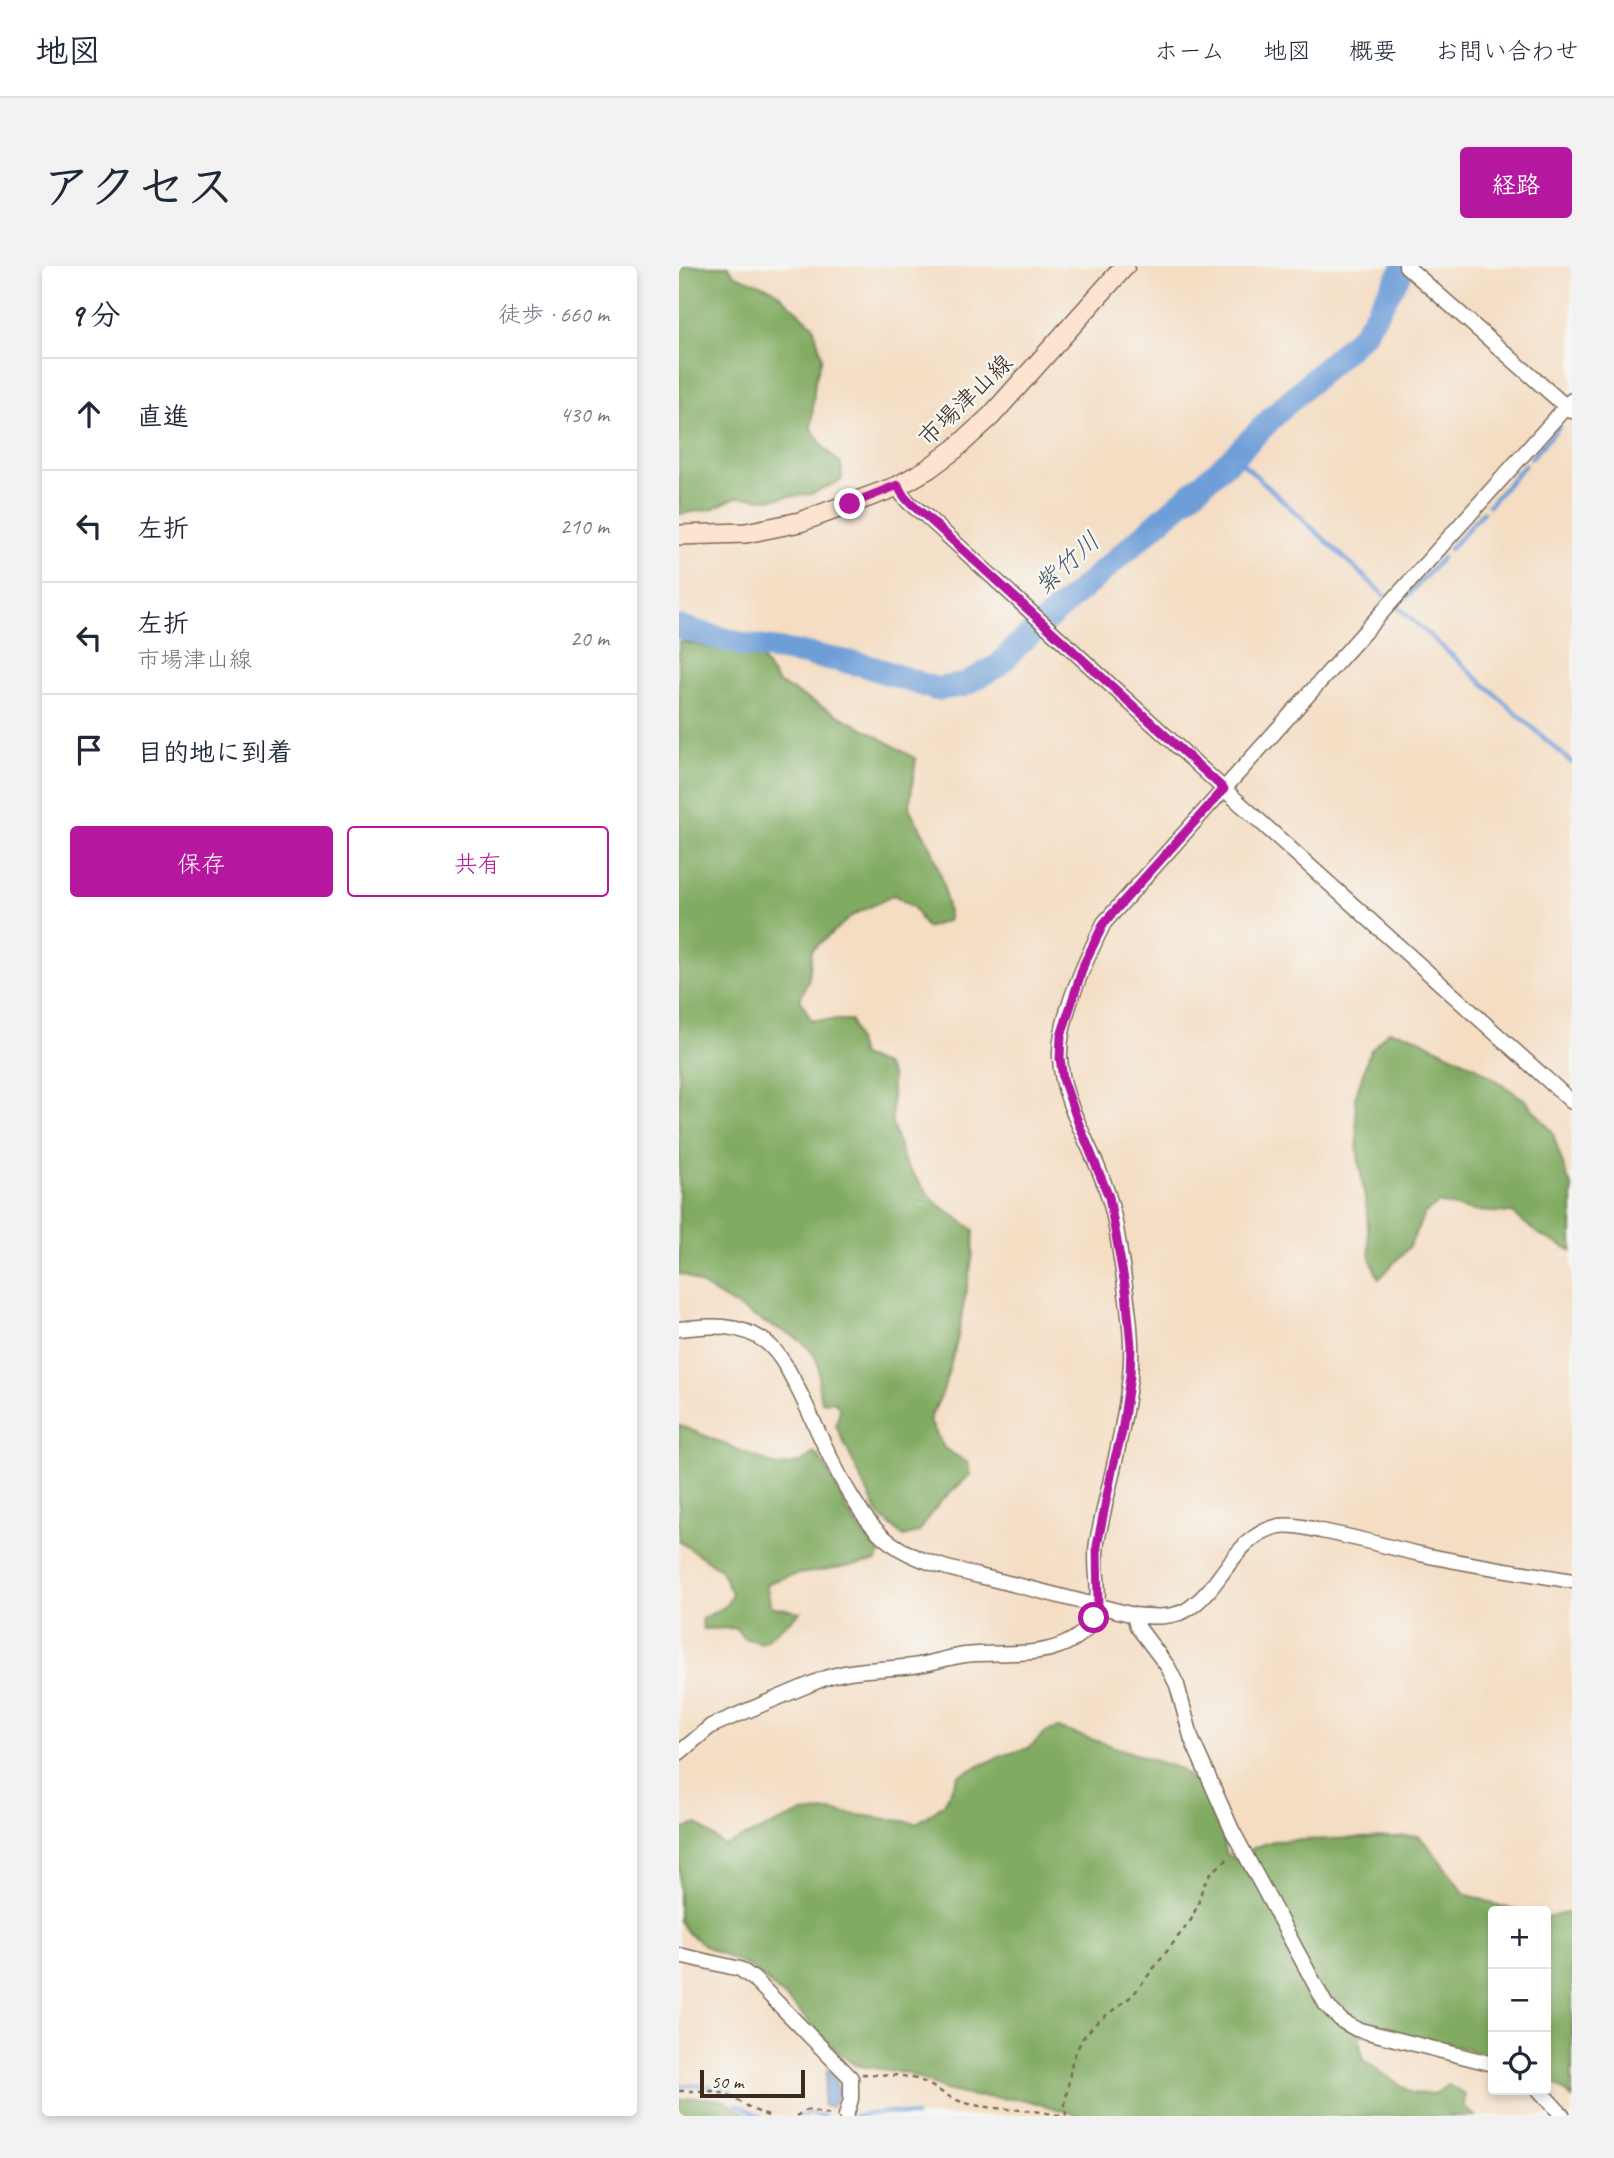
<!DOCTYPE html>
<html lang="ja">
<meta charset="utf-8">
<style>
body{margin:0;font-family:Caveat,"Klee One",sans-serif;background:#f2f2f3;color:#1f2937}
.controls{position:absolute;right:21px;bottom:21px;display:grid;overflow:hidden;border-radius:7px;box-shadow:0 4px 10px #0003}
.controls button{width:63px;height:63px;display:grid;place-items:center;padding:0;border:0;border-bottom:2px solid #e0e1e3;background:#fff;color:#1f2937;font:35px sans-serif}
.scale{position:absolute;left:21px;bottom:18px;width:105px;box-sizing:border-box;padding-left:7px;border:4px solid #3b2a1e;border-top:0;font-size:19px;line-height:24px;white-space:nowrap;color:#3b2a1e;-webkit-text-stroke:5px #f6f6f2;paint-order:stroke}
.stop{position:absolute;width:21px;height:21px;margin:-16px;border:5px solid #b5179e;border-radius:50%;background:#fff}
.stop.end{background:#b5179e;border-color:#fff;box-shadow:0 2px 7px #0008}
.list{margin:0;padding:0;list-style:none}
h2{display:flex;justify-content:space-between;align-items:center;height:91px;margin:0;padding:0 28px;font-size:30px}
h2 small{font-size:23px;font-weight:400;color:#747a83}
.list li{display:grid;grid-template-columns:46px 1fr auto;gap:21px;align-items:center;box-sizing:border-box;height:112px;padding:0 28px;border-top:2px solid #e0e1e3}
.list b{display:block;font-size:26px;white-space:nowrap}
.list p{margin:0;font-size:23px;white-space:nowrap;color:#747a83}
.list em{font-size:23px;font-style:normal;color:#747a83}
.actions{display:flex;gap:14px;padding:21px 28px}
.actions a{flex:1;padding:16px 0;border:2px solid #b5179e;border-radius:7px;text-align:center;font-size:24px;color:#b5179e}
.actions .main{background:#b5179e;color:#fff}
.icon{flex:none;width:38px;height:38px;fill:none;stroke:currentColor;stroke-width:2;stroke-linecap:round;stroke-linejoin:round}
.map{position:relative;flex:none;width:893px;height:1850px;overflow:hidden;border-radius:7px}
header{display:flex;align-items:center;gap:42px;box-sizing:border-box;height:98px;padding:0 35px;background:#fff;border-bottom:2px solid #e0e1e3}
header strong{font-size:33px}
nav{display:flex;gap:38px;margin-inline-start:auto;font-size:24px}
.intro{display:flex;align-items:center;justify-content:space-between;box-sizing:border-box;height:168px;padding:0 42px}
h1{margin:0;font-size:49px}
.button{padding:18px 32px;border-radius:7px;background:#b5179e;color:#fff;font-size:24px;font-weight:700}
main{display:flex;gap:42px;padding:0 42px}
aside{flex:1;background:#fff;border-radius:7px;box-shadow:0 4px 10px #0003}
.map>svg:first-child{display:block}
</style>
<header>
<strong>地図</strong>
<nav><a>ホーム</a><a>地図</a><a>概要</a><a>お問い合わせ</a></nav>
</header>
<div class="intro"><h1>アクセス</h1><a class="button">経路</a></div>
<main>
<aside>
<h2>9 分<small>徒歩 · 660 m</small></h2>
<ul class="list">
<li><svg class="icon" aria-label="ahead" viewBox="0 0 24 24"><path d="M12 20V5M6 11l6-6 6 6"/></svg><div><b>直進</b></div><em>430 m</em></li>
<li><svg class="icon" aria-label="left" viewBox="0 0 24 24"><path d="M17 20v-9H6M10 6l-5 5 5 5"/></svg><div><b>左折</b></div><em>210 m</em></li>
<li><svg class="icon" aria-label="left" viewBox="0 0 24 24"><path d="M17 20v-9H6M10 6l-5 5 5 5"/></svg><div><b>左折</b><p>市場津山線</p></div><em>20 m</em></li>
<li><svg class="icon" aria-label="arrive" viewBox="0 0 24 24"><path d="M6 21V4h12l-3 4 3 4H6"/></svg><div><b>目的地に到着</b></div></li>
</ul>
<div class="actions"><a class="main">保存</a><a>共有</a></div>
</aside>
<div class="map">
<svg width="893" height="1850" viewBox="0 0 893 1850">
<rect width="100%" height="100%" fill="#f6f6f2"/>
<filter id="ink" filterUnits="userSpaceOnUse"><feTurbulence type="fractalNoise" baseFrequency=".0143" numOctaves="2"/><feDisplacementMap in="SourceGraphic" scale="14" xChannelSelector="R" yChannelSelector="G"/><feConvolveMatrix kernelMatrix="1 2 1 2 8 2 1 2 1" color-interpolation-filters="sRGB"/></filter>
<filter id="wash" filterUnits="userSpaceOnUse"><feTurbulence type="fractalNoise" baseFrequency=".00686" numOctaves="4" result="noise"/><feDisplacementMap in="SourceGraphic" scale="28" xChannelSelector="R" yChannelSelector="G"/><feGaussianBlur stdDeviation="1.57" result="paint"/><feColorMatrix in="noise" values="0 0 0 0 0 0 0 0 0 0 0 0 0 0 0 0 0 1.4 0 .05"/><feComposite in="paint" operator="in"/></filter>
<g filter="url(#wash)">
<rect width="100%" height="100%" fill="#f4ddc3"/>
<path fill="#81ab62" stroke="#5e6a40" stroke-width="2" d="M0,0H49L56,9L94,23L134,59L143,91L136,115L132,162L145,182L162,198L163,214L132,228L88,233L57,231L33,243L0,248Z
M0,375L82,392L99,417L195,468L237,493L230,542L253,583L265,620L270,654L247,662L235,642L215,629L174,649L133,684L130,712L121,733L132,754H172L182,790L206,799L213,811V858L226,898L255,935L295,964L294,988L278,1075L264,1126L250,1154L265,1182L289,1197L291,1209L261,1236L240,1266L225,1271L199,1248L157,1160L161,1143L155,1135L143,1136C134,1116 147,1103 132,1085C120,1070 107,1067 91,1059C62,1045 34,1025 6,1009L0,1008Z
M709,765L732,769L799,802L846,834L873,865L888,911L893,921V985L861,969L833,947L795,945L760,937L746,947L730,981L700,1013L691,992L688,945L679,889L676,832L691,785Z
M0,1159L98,1200L122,1197L135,1186C152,1204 158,1227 170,1248C179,1263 190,1274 202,1286L197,1295L109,1310L87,1318L92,1340L121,1346L83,1377L64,1372L57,1362L24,1363L23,1353L47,1340L53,1328L42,1304L0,1275Z
M379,1462L501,1503L524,1524L543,1564L547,1587L557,1593L575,1582L594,1575L740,1570L755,1587L786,1628L837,1645H814V1790L695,1759L680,1772L684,1794L733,1827L756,1828L769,1819L786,1828L785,1841L796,1850H402L347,1834L293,1830L266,1824L228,1807L176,1799L160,1787L108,1733L71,1701L29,1682L9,1667L0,1655V1565L19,1558L45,1580L122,1547L150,1545L238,1557L265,1538L280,1509L325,1489L350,1482L367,1466Z
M893,1646V1832L877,1818L867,1813V1651Z
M15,1831L44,1834L69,1850H0V1834Z"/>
<path fill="#6e9ed8" stroke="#54647b" stroke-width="2" d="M148,1804L152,1806L160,1824L153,1841L145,1840L144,1837Z"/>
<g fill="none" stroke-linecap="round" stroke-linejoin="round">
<path stroke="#6e9ed8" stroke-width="4.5" d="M557,191L705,329
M852,192L880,161
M810,239L846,199
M771,283L804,246
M728,331L763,292
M720,342L893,497
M0,1819L45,1821L52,1824
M58,1838L81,1850
M123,1850L129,1847L144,1850
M176,1850L212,1846L236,1850"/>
<path stroke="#6e9ed8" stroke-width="24" d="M0,361L66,379L127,388L185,399L257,423L285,419L320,399L338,380L553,192L602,143L685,67L726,0"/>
</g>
</g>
<g filter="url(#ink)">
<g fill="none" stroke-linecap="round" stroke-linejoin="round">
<g stroke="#7c6958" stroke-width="17">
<path id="minor" d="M727,0L892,145
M219,220C224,234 235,241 247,250L545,523L893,836
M0,1063C29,1059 61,1057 87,1076C103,1089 113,1111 122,1129C143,1172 173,1250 212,1277C243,1299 285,1306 321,1315C366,1326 411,1338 455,1349C474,1351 496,1353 512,1341C546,1317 555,1270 600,1260C614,1258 629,1262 642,1265C676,1271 708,1281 741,1288C791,1299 842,1306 893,1315
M455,1349L458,1360L489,1401L498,1419L513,1474L553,1564L647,1739L663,1755L677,1763L814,1798
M0,1487L32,1460L146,1412C175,1402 204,1404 234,1400C252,1398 269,1391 286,1389C322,1385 363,1393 395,1373C434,1349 412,1312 418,1276C429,1221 445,1166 451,1110C455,1073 448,1035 443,999C439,977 437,953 430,932C417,886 383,840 381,792C379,753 407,693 425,657L893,134
M0,1689L61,1703L75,1713L172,1812V1833L167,1850
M860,1824L884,1850"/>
</g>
<g stroke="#7c6958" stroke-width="22">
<path id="secondary" d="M0,269L67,267L121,256L219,220L249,203L276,183L312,150L446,0"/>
</g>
<path stroke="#7c6958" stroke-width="2.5" stroke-dasharray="5 5" stroke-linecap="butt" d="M183,1808C205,1809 227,1807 247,1817C262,1825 274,1835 291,1838C321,1845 352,1842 383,1850
M0,1825H33L48,1828L73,1843L89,1850
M117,1850L128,1844L153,1849
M387,1850L386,1838L393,1795L403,1773L416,1758L454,1729L512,1654L519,1638L524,1620L531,1608L551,1591"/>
<use href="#minor" stroke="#fff" stroke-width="14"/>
<use href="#secondary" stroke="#fde4d1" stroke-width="19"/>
</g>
</g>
<g fill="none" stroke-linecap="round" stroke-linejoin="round" filter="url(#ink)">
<path stroke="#b5179e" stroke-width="9" d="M171,238L219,219C224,233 235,241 247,250L545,523L425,657L405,698L382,770L381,792L384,813L399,856L430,931L447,1025L452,1080L451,1110L443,1166L434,1200L418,1280L419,1340L415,1352"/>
</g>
<g text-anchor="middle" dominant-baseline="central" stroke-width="5" stroke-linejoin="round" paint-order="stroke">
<g font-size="24" fill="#3b2a1e" stroke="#f6f6f2">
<text transform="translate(286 134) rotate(-44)">市場津山線</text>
</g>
<g font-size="26" font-style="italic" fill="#4f5868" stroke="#f6f6f2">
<text transform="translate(388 297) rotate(-42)">紫竹川</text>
</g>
</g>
</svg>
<div class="controls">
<button>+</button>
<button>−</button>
<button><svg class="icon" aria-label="locate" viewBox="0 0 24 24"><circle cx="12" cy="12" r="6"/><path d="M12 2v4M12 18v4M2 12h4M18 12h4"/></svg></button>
</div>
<div class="scale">50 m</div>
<div class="stop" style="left:415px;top:1352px"></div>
<div class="stop end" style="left:171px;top:238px"></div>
</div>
</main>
